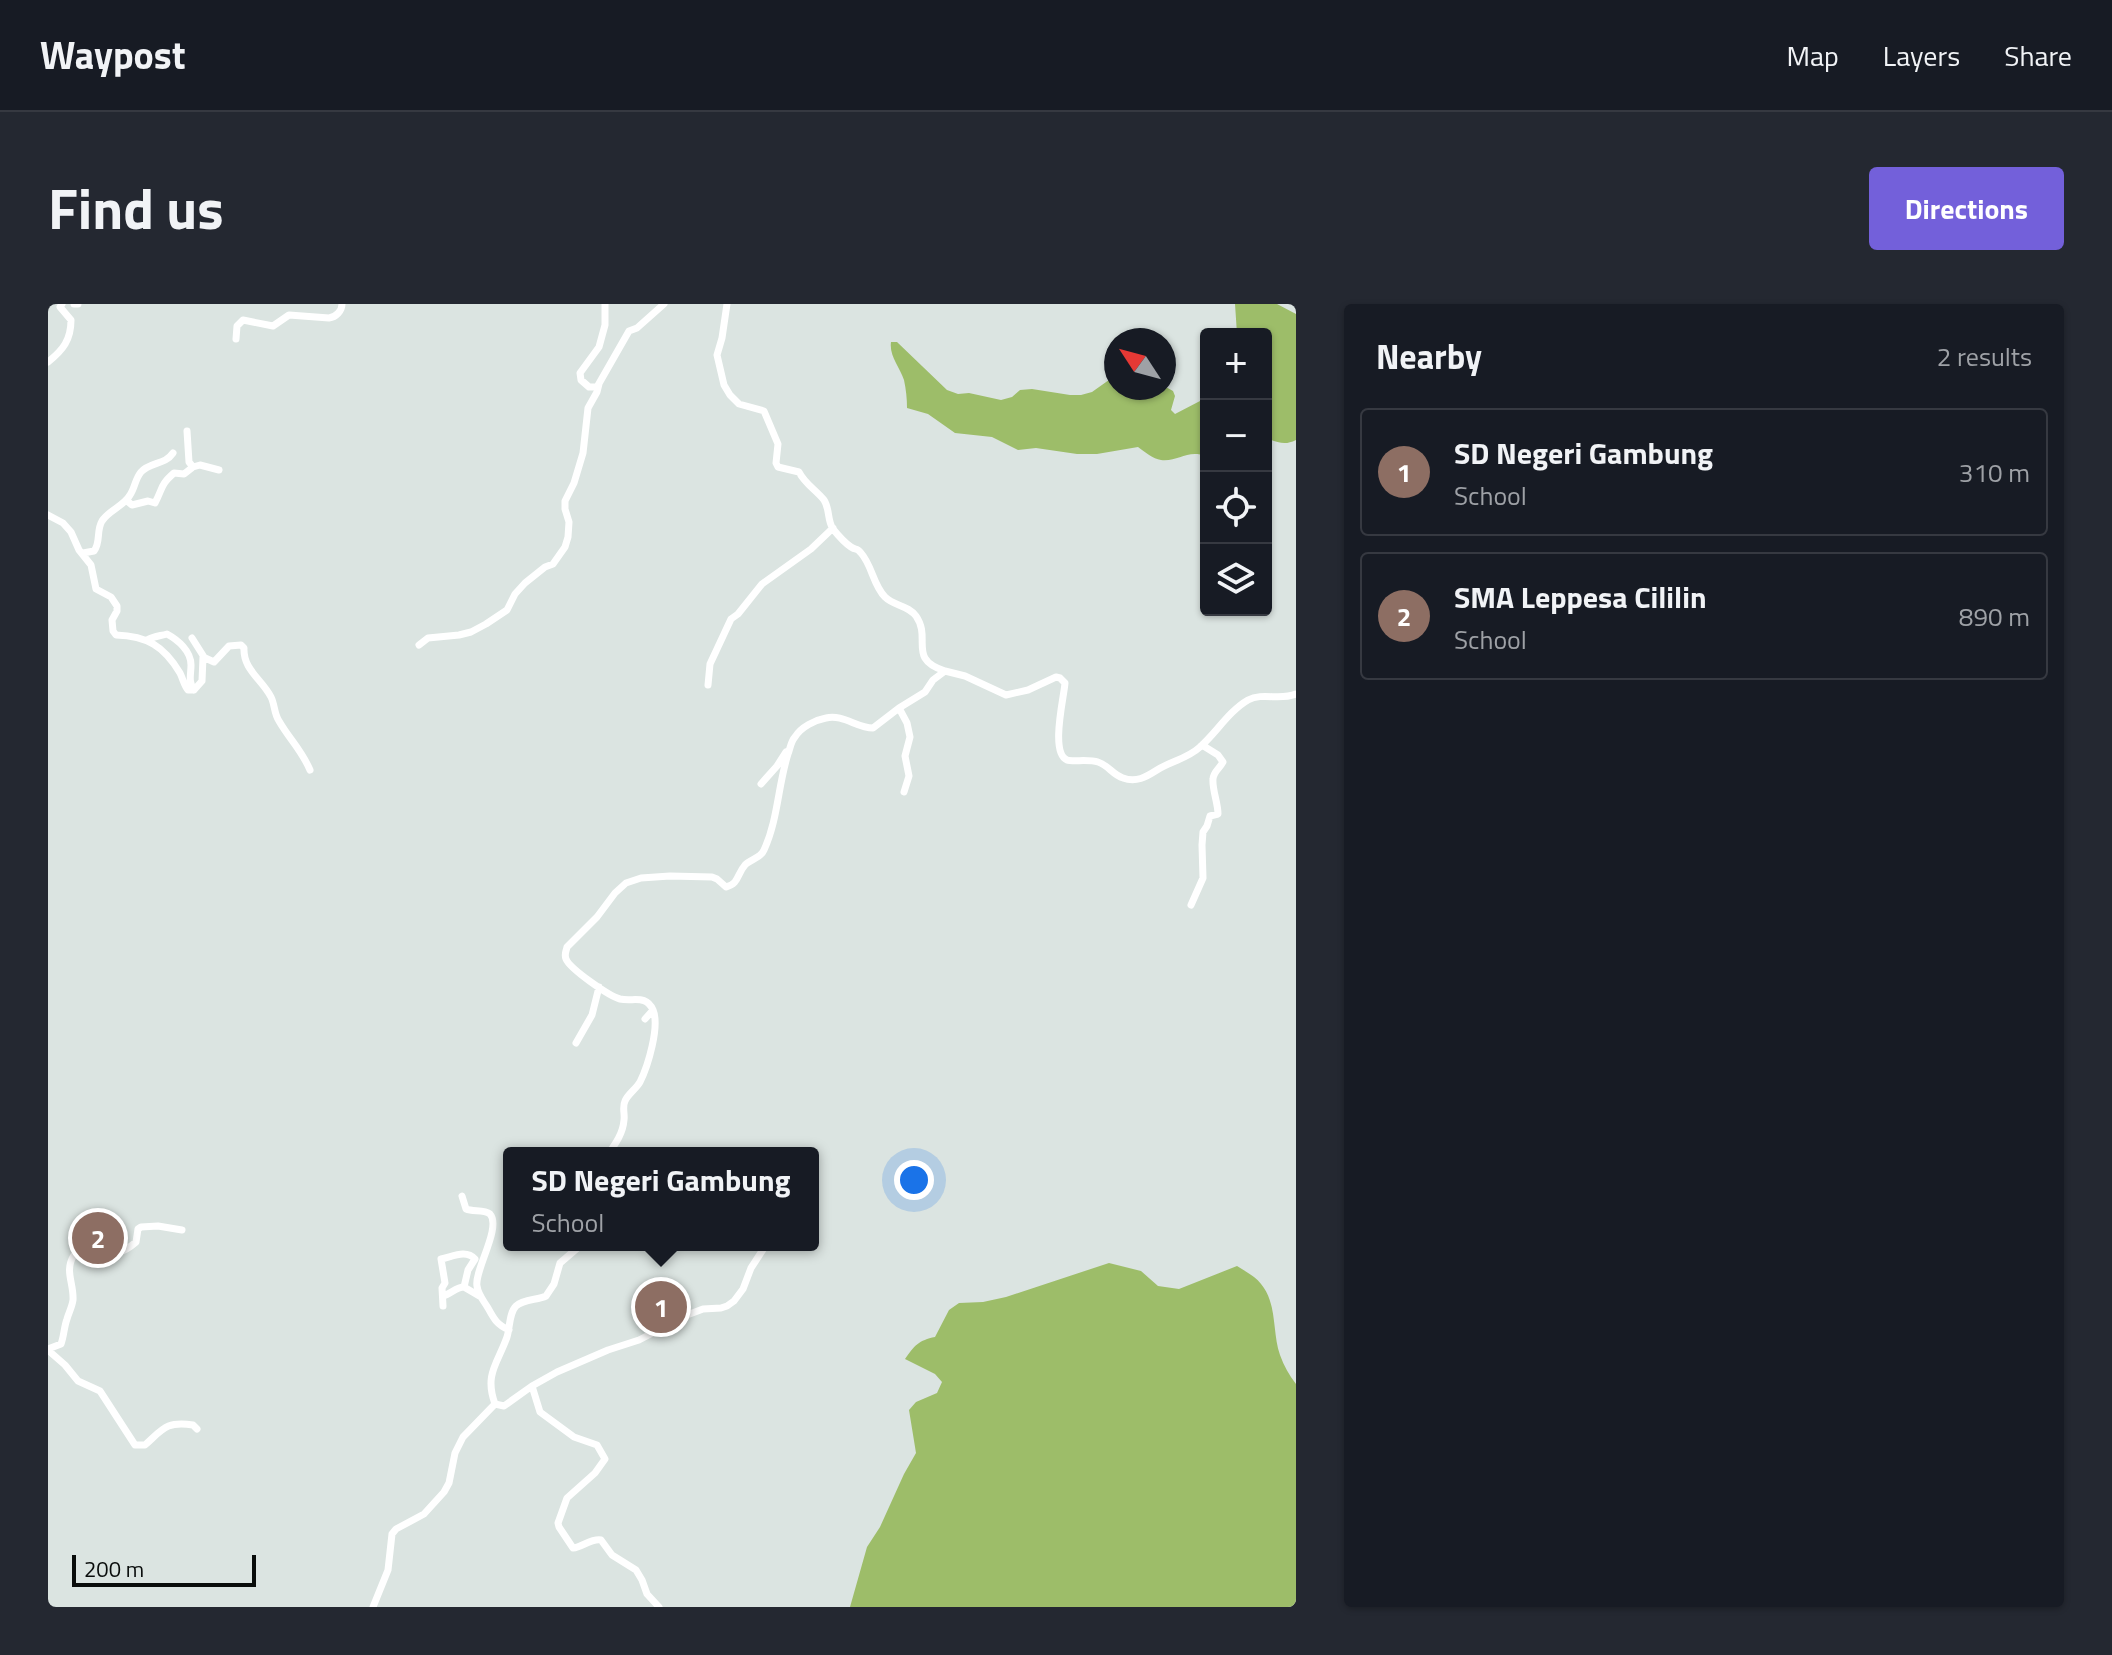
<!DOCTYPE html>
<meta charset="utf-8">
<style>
body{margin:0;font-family:"Titillium Web",sans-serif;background:#242831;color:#f1f3f6}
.controls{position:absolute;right:24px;top:24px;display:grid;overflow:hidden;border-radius:8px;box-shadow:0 2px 6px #0004}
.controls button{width:72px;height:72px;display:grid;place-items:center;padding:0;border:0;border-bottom:2px solid #363941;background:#171b24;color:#f1f3f6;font:40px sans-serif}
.compass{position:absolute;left:1056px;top:24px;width:72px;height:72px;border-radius:50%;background:#171b24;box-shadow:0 2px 6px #0004;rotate:306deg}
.scale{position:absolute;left:24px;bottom:20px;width:184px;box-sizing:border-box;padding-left:8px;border:4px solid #090c0b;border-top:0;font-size:22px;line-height:28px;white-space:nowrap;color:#090c0b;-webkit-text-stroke:6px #dbe4e1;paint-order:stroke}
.you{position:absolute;left:866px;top:876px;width:28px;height:28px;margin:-20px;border:6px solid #fff;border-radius:50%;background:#1a73e8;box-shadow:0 0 0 12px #1a73e833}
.badge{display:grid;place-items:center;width:52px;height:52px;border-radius:50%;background:#7360da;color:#fff;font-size:26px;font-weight:700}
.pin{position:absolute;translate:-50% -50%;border:4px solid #fff;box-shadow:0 2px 8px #0006}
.popup{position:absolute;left:455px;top:843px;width:316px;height:104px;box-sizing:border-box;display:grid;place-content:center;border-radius:8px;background:#171b24;filter:drop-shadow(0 2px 6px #0005);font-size:26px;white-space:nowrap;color:#9ea1a6}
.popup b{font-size:30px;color:#f1f3f6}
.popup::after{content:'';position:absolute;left:50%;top:100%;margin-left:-16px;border:16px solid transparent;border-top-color:#171b24}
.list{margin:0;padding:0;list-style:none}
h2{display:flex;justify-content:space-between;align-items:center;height:104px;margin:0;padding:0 32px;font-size:34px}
h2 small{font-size:26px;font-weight:400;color:#9ea1a6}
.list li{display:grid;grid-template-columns:52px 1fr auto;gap:24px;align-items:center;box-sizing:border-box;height:128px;margin:0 16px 16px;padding:0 16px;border:2px solid #363941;border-radius:8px}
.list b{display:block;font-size:30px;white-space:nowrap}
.list p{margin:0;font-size:26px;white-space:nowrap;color:#9ea1a6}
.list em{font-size:26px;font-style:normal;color:#9ea1a6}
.icon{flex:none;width:44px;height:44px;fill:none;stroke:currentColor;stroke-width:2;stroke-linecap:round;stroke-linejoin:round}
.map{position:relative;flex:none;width:1248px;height:1303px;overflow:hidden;border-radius:8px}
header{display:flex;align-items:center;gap:48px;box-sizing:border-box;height:112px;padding:0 40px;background:#171b24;border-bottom:2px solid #363941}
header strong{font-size:38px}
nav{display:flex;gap:44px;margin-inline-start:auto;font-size:28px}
.intro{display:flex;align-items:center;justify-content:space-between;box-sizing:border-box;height:192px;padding:0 48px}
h1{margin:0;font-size:56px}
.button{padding:20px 36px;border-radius:8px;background:#7360da;color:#fff;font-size:28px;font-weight:700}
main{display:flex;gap:48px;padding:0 48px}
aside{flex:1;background:#171b24;border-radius:8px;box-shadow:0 2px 6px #0004}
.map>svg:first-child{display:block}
</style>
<header>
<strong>Waypost</strong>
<nav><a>Map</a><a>Layers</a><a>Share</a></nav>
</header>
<div class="intro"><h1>Find us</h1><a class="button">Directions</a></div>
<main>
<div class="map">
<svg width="1248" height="1303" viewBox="0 0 1248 1303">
<rect width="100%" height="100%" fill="#dbe4e1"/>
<path fill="#9dbd69" d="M1187,0H1229L1248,10V136C1236,142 1230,138 1218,134V30H1189Z
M843,38H849L899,86L910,90L921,89L953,96L964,93L972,86L984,85L1022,91H1033L1044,88L1068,71V84H1116V82L1125,87L1127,92L1123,106L1127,110L1152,97L1158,90V152C1139,145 1130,158 1113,156C1105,155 1097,148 1090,143L1049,150H1029L988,144L970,146L944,133L907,129L880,110L859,104C859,95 858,85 856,76C852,63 841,52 843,38Z
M1061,959L1093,967L1110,982L1131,985L1189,962C1195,966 1201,969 1206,973C1231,993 1223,1025 1232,1051C1236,1062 1241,1071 1248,1080V1303H802L819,1243L832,1223L856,1170L868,1149L861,1106L868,1098L889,1089L894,1078L887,1070L857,1055C866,1042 871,1036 887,1033L901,1006L911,999L935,998L958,993Z"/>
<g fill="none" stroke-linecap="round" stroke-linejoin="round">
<path stroke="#fff" stroke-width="7" d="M26,0H30
M557,0V21L551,43L532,69L533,76L541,83H549L581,27L589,24L616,0
M679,0L674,34L669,51L676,81L682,91L691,100L716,107L730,140L728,159L730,163L751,168C757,180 768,186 776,196C782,205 779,216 785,225C789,230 797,239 803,243C809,247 808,243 813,249C824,261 825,281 837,293C846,302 860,301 868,312C884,335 859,355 897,367
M188,35L189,22L195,16L225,22L241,11L281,14C288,13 294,7 294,0
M0,58C15,46 23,36 23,16L12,3L14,0
M145,163L152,161L171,166
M78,196L84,201L100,197L107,199C115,184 112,181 126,169L136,170L145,163L141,158L139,127
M0,211L15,219L23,228L31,246L43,261L48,285L63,293L69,302V307L64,316L65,327L68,331C99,332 116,342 132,369C135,375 136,381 140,386H146L154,377L155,353L166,358L181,342L193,341L196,344C195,366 214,375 223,393C227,401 226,410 231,417C242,436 253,445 262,466
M35,249L46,247C53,238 48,227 54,217C61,206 76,202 82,191C87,184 87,175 93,168C102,158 117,161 125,149
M144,334L156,353
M99,336C106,332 112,332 119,330C130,336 143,347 143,361C143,371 140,377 146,386
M371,341L380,334L411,331L423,328L438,320L459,306L467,290L477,279L497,263L505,260L517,243L520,233L521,218L517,205V197L526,179L535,149L540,104L549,88L551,80
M660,381L662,360L683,315L690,310L714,280L763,245L785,224
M851,404L859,419L862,433L857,452L861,472L856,488
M713,480L729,462L738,448
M1143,601L1155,574L1154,541L1155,528L1159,522L1162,512L1170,510C1170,499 1164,485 1165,475C1165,468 1172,464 1175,458L1170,451L1154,441
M597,715L605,706
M528,739L544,711L551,683
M561,849C568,839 575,829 576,816C577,810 574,803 577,797C580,790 588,785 592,778C600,762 612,722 605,706C598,690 585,698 572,695C561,692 522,665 518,655C516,650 518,648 519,643L549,613L567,589L578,579L593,574L622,572L664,573L669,575L678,583C691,580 689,570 697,561C703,555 713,554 716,546C730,516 730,481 740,450C742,445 743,437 747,433C753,423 767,416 778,414C795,410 809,424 825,424L851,404L877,388L885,376L897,367L917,372L958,391L980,386L1008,373L1012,374L1017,379C1016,393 1002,449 1019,456C1024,458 1041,455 1050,458C1060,461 1065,471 1075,474C1088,479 1098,473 1109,466C1123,457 1139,455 1152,443C1168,429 1181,407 1200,396C1215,388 1232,397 1248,390
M414,892L418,905C425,908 436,905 442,910C454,923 426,967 429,982C430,991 436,997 440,1004C446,1015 449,1021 461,1026
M395,992C403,990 408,983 416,983
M395,1002L394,984L397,979L393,955C404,953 418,945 427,955L420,966L416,983L433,993
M0,1045L13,1040C16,1032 16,1023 19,1015C21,1008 24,1003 25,996C26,979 16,967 26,951C32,949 38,945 45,944C66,941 66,957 88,938L90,925L93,923L110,922L134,926
M0,1046L17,1061L30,1077L52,1087L87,1141H97C115,1125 118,1117 145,1121L149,1125
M484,1082L509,1068L560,1046L591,1036L639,1011L655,1005L673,1004L679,1002L686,997L695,985L703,964L718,941
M447,1100C436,1070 450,1059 459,1033C462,1024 461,1009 468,1002C475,995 490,996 498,992L506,980L512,959L533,941
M325,1303L340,1266L344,1230L348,1225L376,1210L396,1188L401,1179L407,1149L415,1133L447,1100L456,1102L484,1082L492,1108L526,1133L549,1141L557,1155L547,1169L519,1194L510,1219L511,1223L525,1244C534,1243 544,1234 553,1236L564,1251L588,1266L594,1276L599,1290L611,1303"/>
</g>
</svg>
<div class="controls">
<button>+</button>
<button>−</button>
<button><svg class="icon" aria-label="locate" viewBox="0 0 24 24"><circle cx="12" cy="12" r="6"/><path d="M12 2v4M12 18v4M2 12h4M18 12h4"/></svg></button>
<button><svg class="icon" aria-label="layers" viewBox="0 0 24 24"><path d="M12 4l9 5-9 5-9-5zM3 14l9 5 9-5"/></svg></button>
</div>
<svg class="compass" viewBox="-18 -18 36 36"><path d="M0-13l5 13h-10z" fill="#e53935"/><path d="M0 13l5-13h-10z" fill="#9ea1a6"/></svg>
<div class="scale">200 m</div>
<div class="you"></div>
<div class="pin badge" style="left:613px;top:1003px;background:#8d6e63">1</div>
<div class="popup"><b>SD Negeri Gambung</b>School</div>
<div class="pin badge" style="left:50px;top:934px;background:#8d6e63">2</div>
</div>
<aside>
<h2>Nearby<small>2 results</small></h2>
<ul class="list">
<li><span class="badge" style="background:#8d6e63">1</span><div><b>SD Negeri Gambung</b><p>School</p></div><em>310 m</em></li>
<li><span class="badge" style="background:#8d6e63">2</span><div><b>SMA Leppesa Cililin</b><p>School</p></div><em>890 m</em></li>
</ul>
</aside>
</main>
